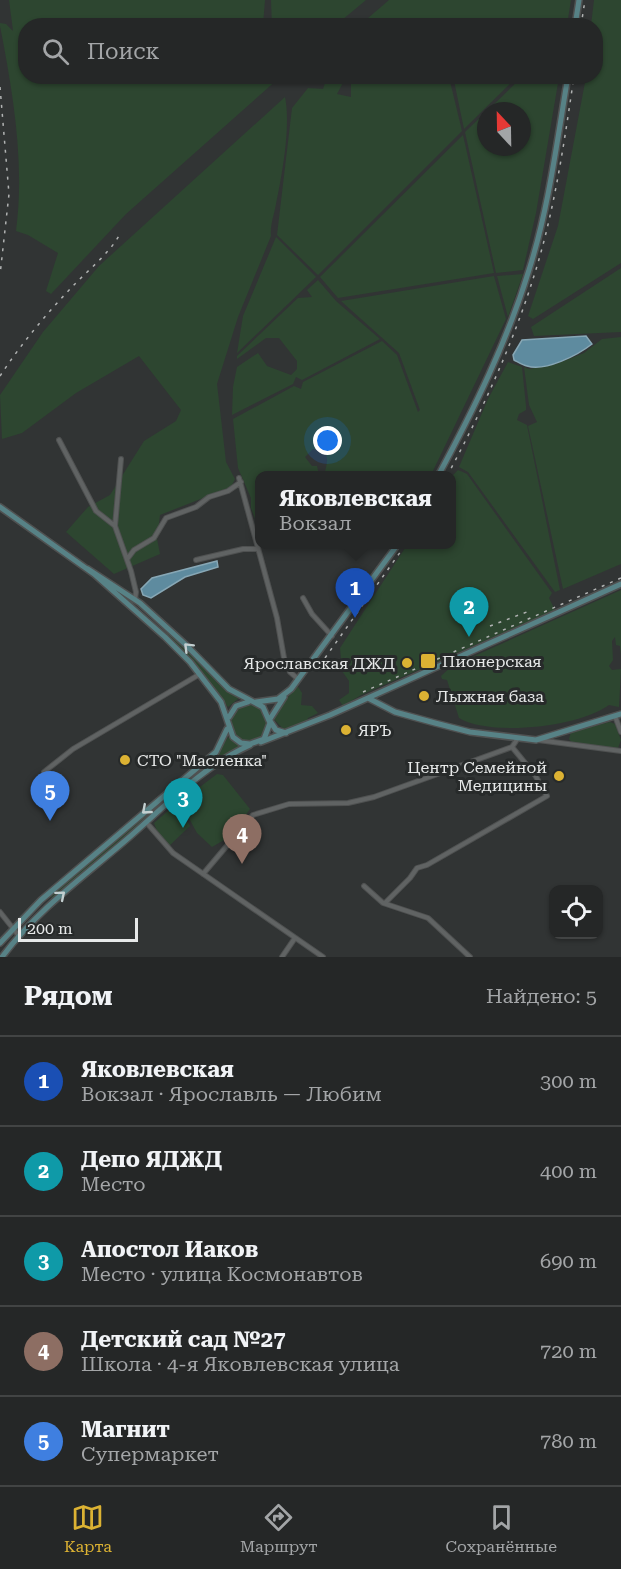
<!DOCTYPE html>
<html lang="ru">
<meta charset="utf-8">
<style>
body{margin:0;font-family:"Roboto Serif",serif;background:#313333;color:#f1f3f6}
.controls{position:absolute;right:18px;bottom:18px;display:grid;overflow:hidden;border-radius:12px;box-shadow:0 2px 4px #0004}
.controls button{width:54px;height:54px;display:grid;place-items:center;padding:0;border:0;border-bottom:2px solid #424444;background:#252727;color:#f1f3f6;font:30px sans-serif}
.compass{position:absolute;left:477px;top:102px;width:54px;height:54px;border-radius:50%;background:#252727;box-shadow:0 2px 4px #0004;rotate:338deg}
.scale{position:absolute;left:18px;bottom:15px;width:120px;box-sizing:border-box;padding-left:6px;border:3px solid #e7e9e9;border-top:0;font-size:16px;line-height:21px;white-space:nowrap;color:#e7e9e9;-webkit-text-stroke:4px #272a2a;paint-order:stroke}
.you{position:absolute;left:328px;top:441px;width:21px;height:21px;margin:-15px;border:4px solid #fff;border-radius:50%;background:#1a73e8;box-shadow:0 0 0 9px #1a73e833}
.badge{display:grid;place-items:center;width:39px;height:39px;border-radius:50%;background:#dcb233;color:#fff;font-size:20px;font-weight:700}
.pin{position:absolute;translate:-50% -50px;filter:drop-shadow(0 2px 3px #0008)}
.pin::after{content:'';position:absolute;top:32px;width:21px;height:18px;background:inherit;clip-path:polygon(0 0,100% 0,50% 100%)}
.popup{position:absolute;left:255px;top:471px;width:201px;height:78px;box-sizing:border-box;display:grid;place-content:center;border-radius:12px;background:#252727;filter:drop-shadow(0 2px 4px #0005);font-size:20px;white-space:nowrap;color:#a3a5a7}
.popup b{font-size:22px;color:#f1f3f6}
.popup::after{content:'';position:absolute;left:50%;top:100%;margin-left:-12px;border:12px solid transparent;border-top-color:#252727}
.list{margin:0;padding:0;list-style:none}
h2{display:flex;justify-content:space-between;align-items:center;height:78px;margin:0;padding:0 24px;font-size:26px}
h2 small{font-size:20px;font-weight:400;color:#a3a5a7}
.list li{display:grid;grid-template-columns:39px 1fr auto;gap:18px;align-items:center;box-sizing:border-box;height:90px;padding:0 24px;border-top:2px solid #424444}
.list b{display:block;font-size:22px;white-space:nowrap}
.list p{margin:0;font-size:20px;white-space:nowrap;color:#a3a5a7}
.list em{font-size:20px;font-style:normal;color:#a3a5a7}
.icon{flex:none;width:33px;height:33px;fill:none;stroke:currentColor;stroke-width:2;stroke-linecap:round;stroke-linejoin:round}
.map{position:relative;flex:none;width:621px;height:957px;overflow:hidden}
.search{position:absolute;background:#252727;box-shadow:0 2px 4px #0004;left:18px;right:18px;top:18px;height:66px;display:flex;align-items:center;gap:15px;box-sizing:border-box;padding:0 21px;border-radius:24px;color:#a3a5a7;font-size:22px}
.sheet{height:528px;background:#252727}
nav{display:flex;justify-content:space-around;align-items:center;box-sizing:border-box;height:84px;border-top:2px solid #424444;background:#252727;font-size:16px;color:#a3a5a7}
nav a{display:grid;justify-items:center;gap:3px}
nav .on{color:#dcb233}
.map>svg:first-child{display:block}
</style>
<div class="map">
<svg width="621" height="957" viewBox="0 0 621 957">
<rect width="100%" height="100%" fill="#313434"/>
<path fill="#2d4630" d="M9,0H265L263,25L26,26V76L279,78L126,214L51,294L46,291L58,253L28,235L16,231C25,163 13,93 0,26V23L6,24L13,31Z
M271,0H366L336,25L272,26Z
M389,0H571L567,25L449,26L439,20L437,25H360Z
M594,0H621V263L533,319L528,316L558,226L586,77L596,76V26L591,25Z
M453,76H517V77L464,129Z
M523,76L559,77L536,213L523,270L496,273L465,132L486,112V147H522V111H487Z
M327,77H346L337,94L351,97V77H449L462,131L318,275L277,235L292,108L308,88L323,89Z
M285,97C291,126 282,175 276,204C274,216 270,224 271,236L238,317L217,384L226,462L235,479L231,487L160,515L157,539L160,554L114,574L66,532L88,507L110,495L144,441L176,421L181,410L139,356L76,393L22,433L2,439L0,395L43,332L99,266Z
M463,135L494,273L338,298L320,277Z
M276,237L316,277L237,353L243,316Z
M621,268V332L534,336L531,327Z
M523,274L508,317L497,276Z
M494,276L506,319L431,475H324C328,461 331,450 313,449L305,457L312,466H317L319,475L259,476V529L251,508V498L238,468L233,419L294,386L301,389L303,382L382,341L397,355L418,412L420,410L399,353L341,301Z
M318,280L336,301L380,339L302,380L296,377L293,384L232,415L233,387L237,367L258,353L267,366L291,375L297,369V361L279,338H266L237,359V356L298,298L312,297L307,290Z
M621,337V564L563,589L528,426L537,422L529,405L524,367L529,369L556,364L584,353L602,339Z
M508,362L522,367L526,406V410L519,414L517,420L527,425L560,590L555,592L468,472L459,467L488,399Z
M458,470L467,474L552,593L549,598L555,610L361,695L343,706L339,700L349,693V681L342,671L340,648L407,545L451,544V477Z
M621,590V655L620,646L616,645L615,637L612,641L613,660L609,666L612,670L621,669L619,707L609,705C579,727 491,737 459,718L447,680L442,679L441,676L452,666Z
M167,630L224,688L239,698L228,707L198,668L166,635Z
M297,685L302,693L301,705L312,706L318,713L308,718L306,722L284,730L273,718Z
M231 723a18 18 0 1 1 36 0a18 18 0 1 1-36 0Z
M610,722L615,724L621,740L618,748L572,743L569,739L571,732Z
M228,737L240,746L216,760L52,898L50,896L218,754Z
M217,774L223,775L250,809L231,836L212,847L197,833L180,802Z
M176,804L182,813L180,816L185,823L188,822L190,826L168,847L160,839L154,823Z"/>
<path fill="#5e8b9f" stroke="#87a7b5" stroke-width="1.5" d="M586,336L592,344C578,355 545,372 527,366C523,365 518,362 514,360L513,355L522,340Z
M217,561L218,567L185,577L151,598L143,595L141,589L152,578Z"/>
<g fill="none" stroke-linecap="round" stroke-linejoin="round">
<g stroke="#4f5151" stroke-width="6">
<path id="street" d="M59,440L96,511L115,526L131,571L136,592L135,599
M239,478L277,618L284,658L290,672L298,679
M115,526L121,459
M128,558L134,550L154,538L166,518L196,507L209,497L228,491L241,482
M196,560L243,549H257
M303,598L312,614L332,636
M615,716L621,732
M538,740L621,751
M44,772L73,749L200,674
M146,822L173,853L323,957
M203,874L253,815L289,804L348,803L374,797L512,747L518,738
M364,886L383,903L428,918L470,957
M385,903L410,878L417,868L427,865L547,796L535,775L512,747
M0,912L19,936
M282,957L295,938"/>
</g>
<g stroke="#4f5151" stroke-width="8">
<path id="secondary" d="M575,26L579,0
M438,476C474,409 507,342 529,270C549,207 557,141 568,76
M0,507L94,574L165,637L190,662L221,702L233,737L241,743L250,744L264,739L270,723L263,707L229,689L186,645L140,603L88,569
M368,698L395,712L435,723L470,732L536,740L621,714
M256,702L278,699L291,689L398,544
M229,717L236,706L248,702
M270,719L284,697
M270,721L276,730L286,733
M261,742L330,715L621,584
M0,943L41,900L216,752L227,729
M2,957C36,911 83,877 126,840C164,807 203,766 250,745"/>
</g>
<use href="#street" stroke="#606363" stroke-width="4"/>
<use href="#secondary" stroke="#578286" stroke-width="5"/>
<path stroke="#b1b3b3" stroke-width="1.5" stroke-dasharray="3 6" stroke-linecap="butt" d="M581,26L585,0
M0,87L9,194L0,275
M0,376C21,344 47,313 73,286C89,269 109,254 120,234
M447,476C481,413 512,346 533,279C554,214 564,144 574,76
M490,626L532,610
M325,658L406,544
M363,692L621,578"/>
</g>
<defs><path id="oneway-chevron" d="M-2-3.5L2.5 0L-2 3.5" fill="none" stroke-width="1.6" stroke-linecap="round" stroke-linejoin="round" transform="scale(1.5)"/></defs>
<g stroke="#c3cfd0">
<use href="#oneway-chevron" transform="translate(188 647) rotate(-135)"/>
<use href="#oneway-chevron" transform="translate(146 810) rotate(139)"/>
<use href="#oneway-chevron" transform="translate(61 895) rotate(-40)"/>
</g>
<g fill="#dcb233" stroke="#272a2a" stroke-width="2">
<rect x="420" y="653" width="16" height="16" rx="3"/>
<circle cx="407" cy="663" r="6"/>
<circle cx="424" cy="696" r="6"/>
<circle cx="346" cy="730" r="6"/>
<circle cx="125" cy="760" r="6"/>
<circle cx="559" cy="776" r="6"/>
</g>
<g text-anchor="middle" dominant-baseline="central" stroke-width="6" stroke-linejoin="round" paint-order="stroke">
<g font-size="16" fill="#e7e9e9" stroke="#272a2a" text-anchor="start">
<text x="442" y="661">Пионерская</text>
<text x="395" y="663" text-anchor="end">Ярославская ДЖД</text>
<text x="436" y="696">Лыжная база</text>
<text x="358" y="730">ЯРЪ</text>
<text x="137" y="760">СТО "Масленка"</text>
<text x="547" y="767" text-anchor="end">Центр Семейной<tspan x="547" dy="18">Медицины</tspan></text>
</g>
</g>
</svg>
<div class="controls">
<button><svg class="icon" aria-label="locate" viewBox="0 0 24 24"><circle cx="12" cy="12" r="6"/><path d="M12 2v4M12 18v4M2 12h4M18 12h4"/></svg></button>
</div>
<svg class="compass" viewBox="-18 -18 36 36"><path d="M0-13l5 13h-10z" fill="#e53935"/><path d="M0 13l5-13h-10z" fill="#a3a5a7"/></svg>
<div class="scale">200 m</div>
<div class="you"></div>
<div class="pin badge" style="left:355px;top:618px;background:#1a4fb4">1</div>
<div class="popup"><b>Яковлевская</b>Вокзал</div>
<div class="pin badge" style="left:469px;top:637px;background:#0f9aa8">2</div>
<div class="pin badge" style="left:183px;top:828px;background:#0f9aa8">3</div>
<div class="pin badge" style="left:242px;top:864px;background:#8d6e63">4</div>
<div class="pin badge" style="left:50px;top:821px;background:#3f7fe0">5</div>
<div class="search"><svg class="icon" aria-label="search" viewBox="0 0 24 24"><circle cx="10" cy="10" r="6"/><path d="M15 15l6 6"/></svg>Поиск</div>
</div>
<section class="sheet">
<h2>Рядом<small>Найдено: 5</small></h2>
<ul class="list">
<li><span class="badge" style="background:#1a4fb4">1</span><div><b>Яковлевская</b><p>Вокзал · Ярославль — Любим</p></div><em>300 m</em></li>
<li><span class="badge" style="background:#0f9aa8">2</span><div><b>Депо ЯДЖД</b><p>Место</p></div><em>400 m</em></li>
<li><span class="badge" style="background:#0f9aa8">3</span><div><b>Апостол Иаков</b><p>Место · улица Космонавтов</p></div><em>690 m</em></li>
<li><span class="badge" style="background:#8d6e63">4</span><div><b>Детский сад №27</b><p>Школа · 4-я Яковлевская улица</p></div><em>720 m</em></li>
<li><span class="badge" style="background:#3f7fe0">5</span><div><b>Магнит</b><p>Супермаркет</p></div><em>780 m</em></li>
</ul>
</section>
<nav>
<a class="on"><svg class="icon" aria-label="map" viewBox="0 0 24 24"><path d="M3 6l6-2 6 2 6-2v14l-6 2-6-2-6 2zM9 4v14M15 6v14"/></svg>Карта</a>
<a><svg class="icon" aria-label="directions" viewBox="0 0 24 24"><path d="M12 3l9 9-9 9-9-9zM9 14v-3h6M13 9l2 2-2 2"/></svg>Маршрут</a>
<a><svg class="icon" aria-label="saved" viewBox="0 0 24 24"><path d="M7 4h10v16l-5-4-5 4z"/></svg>Сохранённые</a>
</nav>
